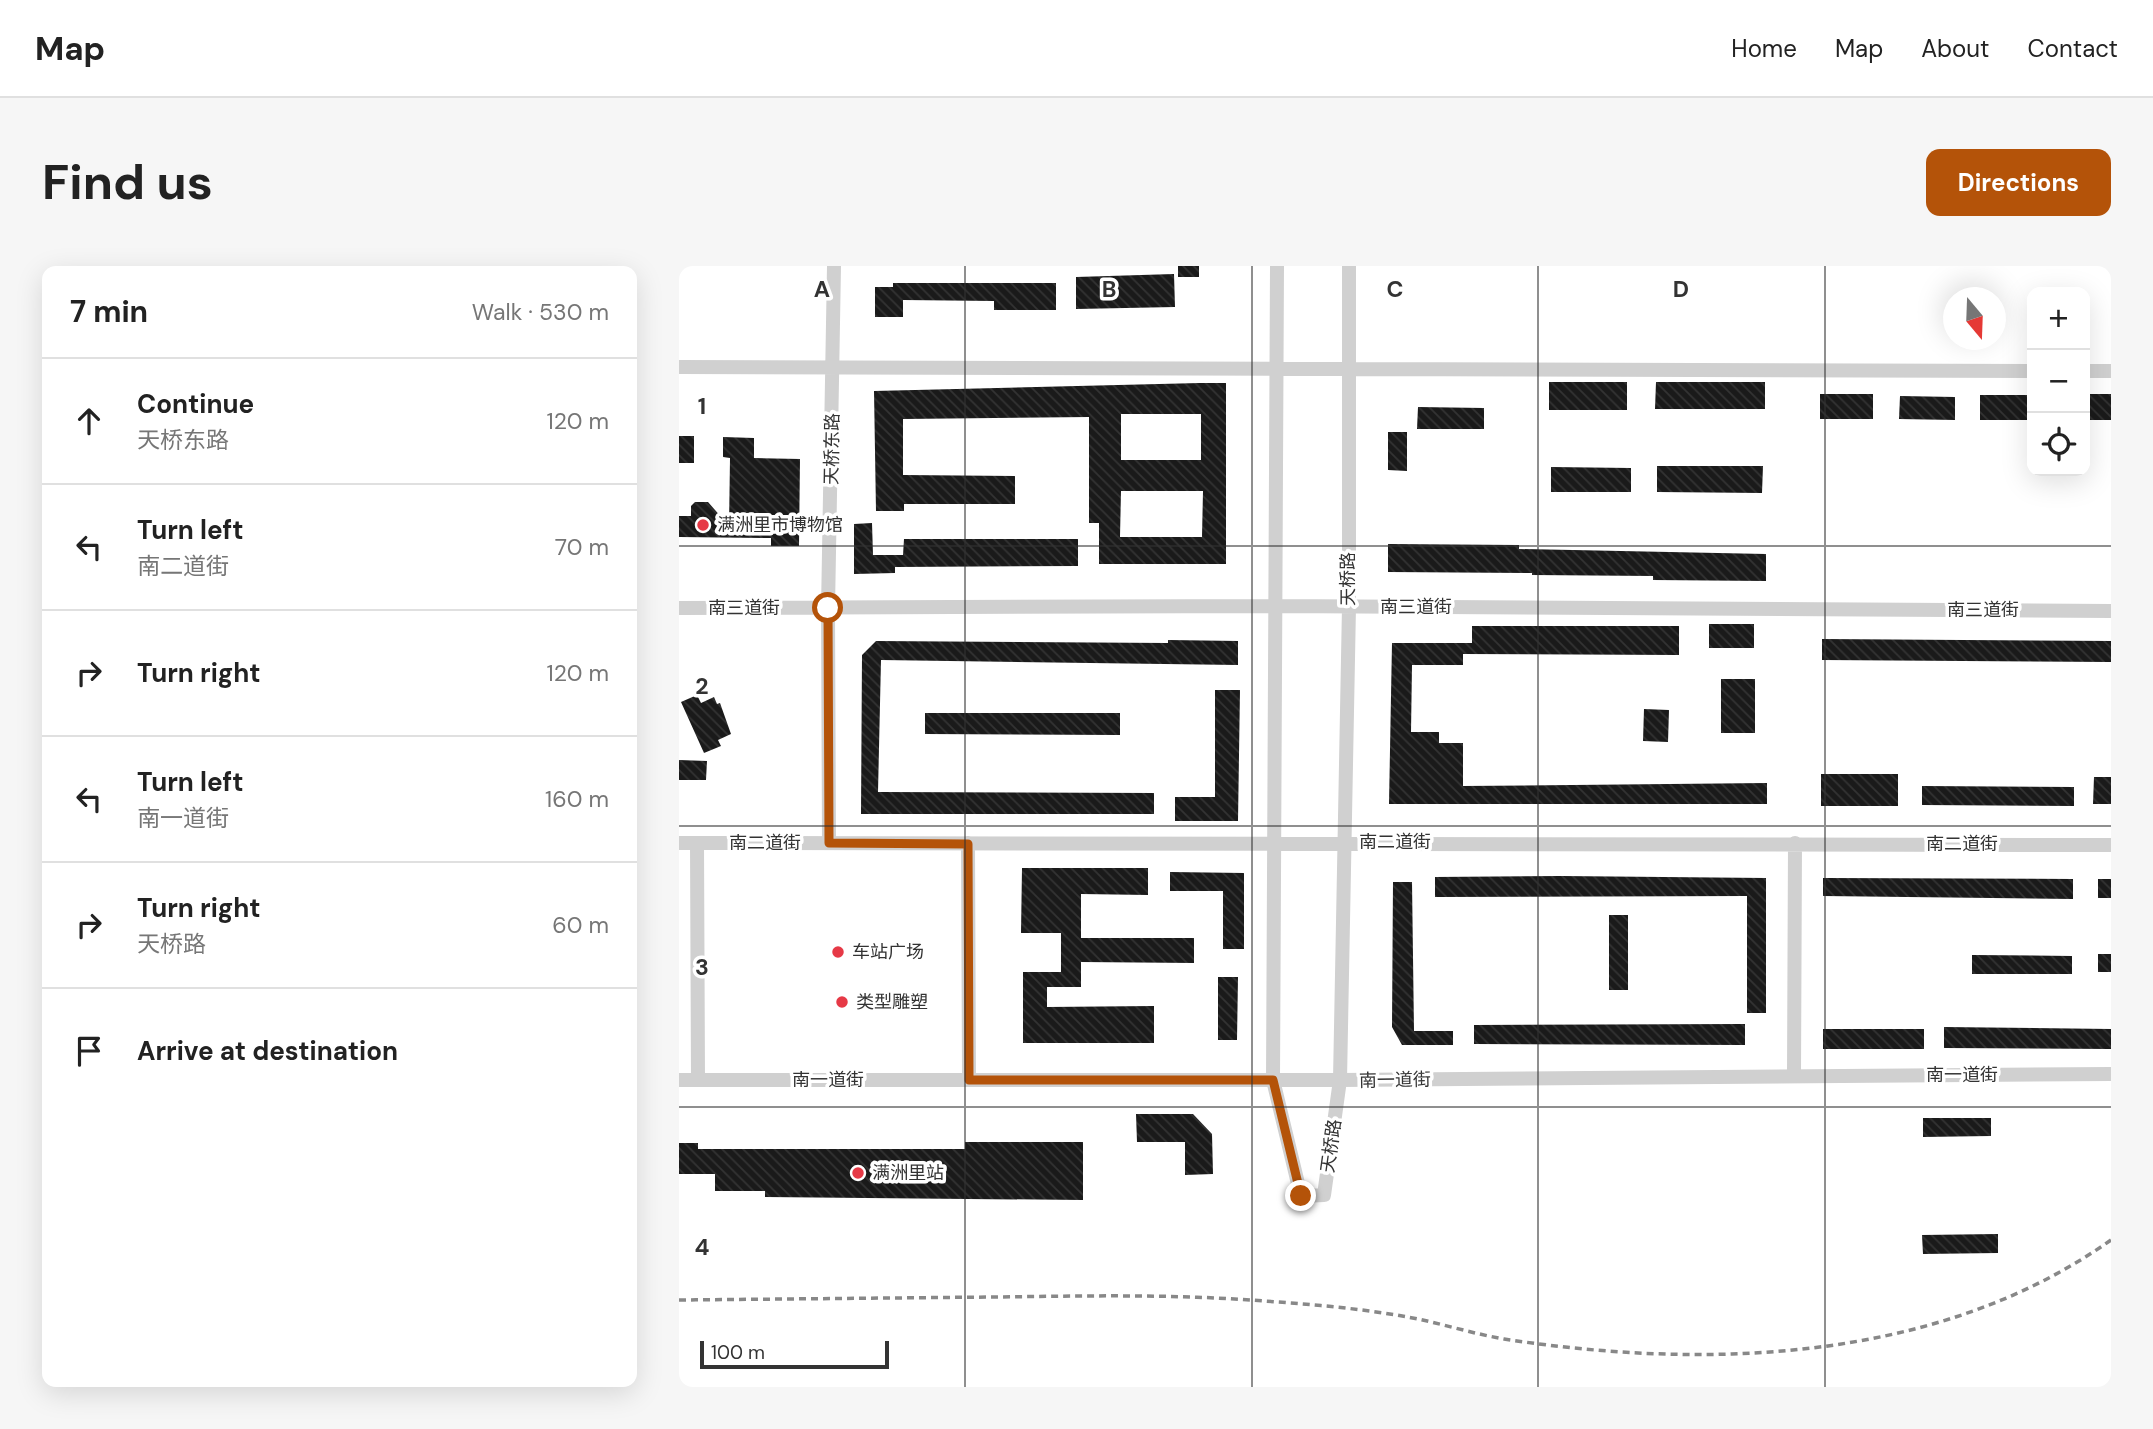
<!DOCTYPE html>
<meta charset="utf-8">
<style>
body{margin:0;font-family:"DM Sans","Noto Sans SC",sans-serif;background:#f6f6f6;color:#222}
.controls{position:absolute;right:21px;top:21px;display:grid;overflow:hidden;border-radius:14px;box-shadow:0 7px 28px #0002}
.controls button{width:63px;height:63px;display:grid;place-items:center;padding:0;border:0;border-bottom:2px solid #e0e0e0;background:#fff;color:#222;font:35px sans-serif}
.compass{position:absolute;left:1264px;top:21px;width:63px;height:63px;border-radius:50%;background:#fff;box-shadow:0 7px 28px #0002;rotate:161deg}
.scale{position:absolute;left:21px;bottom:18px;width:189px;box-sizing:border-box;padding-left:7px;border:4px solid #333;border-top:0;font-size:19px;line-height:24px;white-space:nowrap;color:#333;-webkit-text-stroke:5px #fff;paint-order:stroke}
.stop{position:absolute;width:21px;height:21px;margin:-16px;border:5px solid #b45309;border-radius:50%;background:#fff}
.stop.end{background:#b45309;border-color:#fff;box-shadow:0 2px 7px #0008}
.list{margin:0;padding:0;list-style:none}
h2{display:flex;justify-content:space-between;align-items:center;height:91px;margin:0;padding:0 28px;font-size:30px}
h2 small{font-size:23px;font-weight:400;color:#767676}
.list li{display:grid;grid-template-columns:46px 1fr auto;gap:21px;align-items:center;box-sizing:border-box;height:126px;padding:0 28px;border-top:2px solid #e0e0e0}
.list b{display:block;font-size:26px;white-space:nowrap}
.list p{margin:0;font-size:23px;white-space:nowrap;color:#767676}
.list em{font-size:23px;font-style:normal;color:#767676}
.icon{flex:none;width:38px;height:38px;fill:none;stroke:currentColor;stroke-width:2;stroke-linecap:round;stroke-linejoin:round}
.map{position:relative;flex:none;width:1432px;height:1121px;overflow:hidden;border-radius:14px}
header{display:flex;align-items:center;gap:42px;box-sizing:border-box;height:98px;padding:0 35px;background:#fff;border-bottom:2px solid #e0e0e0}
header strong{font-size:33px}
nav{display:flex;gap:38px;margin-inline-start:auto;font-size:24px}
.intro{display:flex;align-items:center;justify-content:space-between;box-sizing:border-box;height:168px;padding:0 42px}
h1{margin:0;font-size:49px}
.button{padding:18px 32px;border-radius:14px;background:#b45309;color:#fff;font-size:24px;font-weight:700}
main{display:flex;gap:42px;padding:0 42px}
aside{flex:1;background:#fff;border-radius:14px;box-shadow:0 7px 28px #0002}
.map>svg:first-child{display:block}
</style>
<header>
<strong>Map</strong>
<nav><a>Home</a><a>Map</a><a>About</a><a>Contact</a></nav>
</header>
<div class="intro"><h1>Find us</h1><a class="button">Directions</a></div>
<main>
<aside>
<h2>7 min<small>Walk · 530 m</small></h2>
<ul class="list">
<li><svg class="icon" aria-label="ahead" viewBox="0 0 24 24"><path d="M12 20V5M6 11l6-6 6 6"/></svg><div><b>Continue</b><p>天桥东路</p></div><em>120 m</em></li>
<li><svg class="icon" aria-label="left" viewBox="0 0 24 24"><path d="M17 20v-9H6M10 6l-5 5 5 5"/></svg><div><b>Turn left</b><p>南二道街</p></div><em>70 m</em></li>
<li><svg class="icon" aria-label="right" viewBox="0 0 24 24"><path d="M7 20v-9h11M14 6l5 5-5 5"/></svg><div><b>Turn right</b></div><em>120 m</em></li>
<li><svg class="icon" aria-label="left" viewBox="0 0 24 24"><path d="M17 20v-9H6M10 6l-5 5 5 5"/></svg><div><b>Turn left</b><p>南一道街</p></div><em>160 m</em></li>
<li><svg class="icon" aria-label="right" viewBox="0 0 24 24"><path d="M7 20v-9h11M14 6l5 5-5 5"/></svg><div><b>Turn right</b><p>天桥路</p></div><em>60 m</em></li>
<li><svg class="icon" aria-label="arrive" viewBox="0 0 24 24"><path d="M6 21V4h12l-3 4 3 4H6"/></svg><div><b>Arrive at destination</b></div></li>
</ul>
</aside>
<div class="map">
<svg width="1432" height="1121" viewBox="0 0 1432 1121">
<defs>
<pattern id="building-back-hatch" width="6" height="6" patternUnits="userSpaceOnUse" patternTransform="scale(1.75)"><rect width="6" height="6" fill="#1a1a1a"/><path d="M-1 5l2 2M0 0l6 6M5-1l2 2" fill="none" stroke="#333"/></pattern>
</defs>
<rect width="100%" height="100%" fill="#fff"/>
<path fill="url(#building-back-hatch)" fill-rule="evenodd" d="M499,0H520V11H499Z
M495,8L496,41L397,43V11Z
M214,17H377V44H315V35L224,34V51H196V21H214Z
M870,116H948V144H870Z
M977,116H1086V143H976Z
M521,117H547V298H420V257H410V151L224,153V209L336,210V238H225V245H197L195,125ZM442,148H522V194H442ZM442,225H524L523,271H441Z
M1141,128H1194V153H1141Z
M1406,128H1432V154H1406Z
M1301,129H1353V154H1301Z
M1221,130L1276,131V154L1220,153Z
M739,141L805,142V163H738Z
M709,166H728V205L709,204Z
M0,170H15V197H0Z
M44,171L75,172V192L121,193L120,280H92V272L0,271V250H12V240L16,236H29L50,260L51,192L44,191Z
M978,200H1084L1083,227L978,226Z
M872,201L952,202V226H872Z
M193,257L194,289H224L225,273H399V300L216,301V307L175,308V258Z
M709,278L840,279V283L1087,288V315L974,314V310L853,309V307L709,306Z
M1030,358H1075V382H1030Z
M793,360H1000V389L784,388V399H733L732,466H760V477H784V520L1088,517V538H710L713,377H793Z
M1143,373L1432,375V396L1143,394Z
M489,374L559,375V399L202,394L199,526L475,527V548H182L183,389L197,375L489,377Z
M1042,413H1076V467H1042Z
M536,424H561L559,555H496V531H536Z
M18,429L22,437L35,431L38,438L41,437L52,468L39,474L42,480L25,487L2,436Z
M965,443L990,444L989,476L964,475Z
M246,447H441V469L246,468Z
M0,494L28,495L27,514H0Z
M1142,508H1219V540H1142Z
M1415,511H1432V538H1414Z
M1243,520L1395,521V540L1243,539Z
M343,602H469V629L402,628V672H515V697L402,696V721H368V741L475,740V777H344V706H382V667H342Z
M491,606L565,607V683H544V625H491Z
M882,610L1087,612V747H1068V630L756,631V611Z
M1144,612L1394,613V633L1144,630Z
M1419,613H1432V632H1419Z
M714,616H733L735,765H774V779H723L713,761Z
M930,649H949V724H930Z
M1419,688H1432V706H1419Z
M1293,689L1393,690V708H1293Z
M539,711H559L558,774H539Z
M1066,758V779L795,778V759Z
M1265,761L1432,763V783L1265,782Z
M1144,763H1245V783H1144Z
M457,848H514L533,868L534,908L506,909V876H458Z
M1244,852H1312V870L1244,871Z
M286,876H404V934L86,931V925H36V908H0V877H19V883H286Z
M1319,968V987L1244,988L1243,969Z"/>
<g fill="none" stroke-linecap="round" stroke-linejoin="round">
<path stroke="#d0d0d0" stroke-width="14" d="M598,0L594,814L622,930L645,929L661,814L670,340V0
M0,101L1353,105
M1406,105H1432
M0,342L597,340L1432,345
M0,577L1432,579
M18,577L19,814
M150,577L149,343L155,0
M289,577L290,814
M1115,810L1116,577
M0,814H661L1432,808"/>
<path stroke="#888" stroke-width="3.5" stroke-dasharray="7 5" stroke-linecap="butt" d="M0,1034C105,1033 210,1032 315,1031C401,1030 486,1028 571,1034C627,1038 684,1042 739,1053C767,1059 796,1068 825,1073C1027,1104 1258,1097 1432,974"/>
</g>
<g fill="none" stroke-linecap="round" stroke-linejoin="round">
<path stroke="#b45309" stroke-width="9" d="M149,342L150,577L289,578L290,814H594L622,930"/>
</g>
<path fill="none" stroke="#333" stroke-width="2" stroke-opacity="0.55" d="M286,0V1121M573,0V1121M859,0V1121M1146,0V1121M0,280H1432M0,560H1432M0,841H1432"/>
<g fill="#e63946" stroke="#fff" stroke-width="2.5">
<circle cx="24" cy="259" r="7"/>
<circle cx="159" cy="686" r="7"/>
<circle cx="163" cy="736" r="7"/>
<circle cx="179" cy="907" r="7"/>
</g>
<g text-anchor="middle" dominant-baseline="central" stroke-width="7" stroke-linejoin="round" paint-order="stroke">
<g font-size="18" fill="#333" stroke="#fff">
<text transform="translate(153 183) rotate(-89)">天桥东路</text>
<text transform="translate(669 313) rotate(-90)">天桥路</text>
<text x="737" y="341">南三道街</text>
<text x="65" y="342">南三道街</text>
<text x="1304" y="344">南三道街</text>
<text x="716" y="576">南二道街</text>
<text x="86" y="577">南二道街</text>
<text x="1283" y="578">南二道街</text>
<text x="1283" y="809">南一道街</text>
<text x="149" y="814">南一道街</text>
<text transform="translate(716 814) rotate(-1)">南一道街</text>
<text transform="translate(652 880) rotate(-82)">天桥路</text>
</g>
<g font-size="18" fill="#333" stroke="#fff" text-anchor="start">
<text x="38" y="259">满洲里市博物馆</text>
<text x="173" y="686">车站广场</text>
<text x="177" y="736">类型雕塑</text>
<text x="193" y="907">满洲里站</text>
</g>
</g>
<g font-size="23" text-anchor="middle" font-weight="bold" fill="#333" stroke="#fff" stroke-width="7" stroke-linejoin="round" paint-order="stroke">
<text x="143" y="31">A</text>
<text x="430" y="31">B</text>
<text x="716" y="31">C</text>
<text x="1002" y="31">D</text>
<text x="23" y="148">1</text>
<text x="23" y="428">2</text>
<text x="23" y="709">3</text>
<text x="23" y="989">4</text>
</g>
</svg>
<div class="controls">
<button>+</button>
<button>−</button>
<button><svg class="icon" aria-label="locate" viewBox="0 0 24 24"><circle cx="12" cy="12" r="6"/><path d="M12 2v4M12 18v4M2 12h4M18 12h4"/></svg></button>
</div>
<svg class="compass" viewBox="-18 -18 36 36"><path d="M0-13l5 13h-10z" fill="#e53935"/><path d="M0 13l5-13h-10z" fill="#767676"/></svg>
<div class="scale">100 m</div>
<div class="stop" style="left:149px;top:342px"></div>
<div class="stop end" style="left:622px;top:930px"></div>
</div>
</main>
